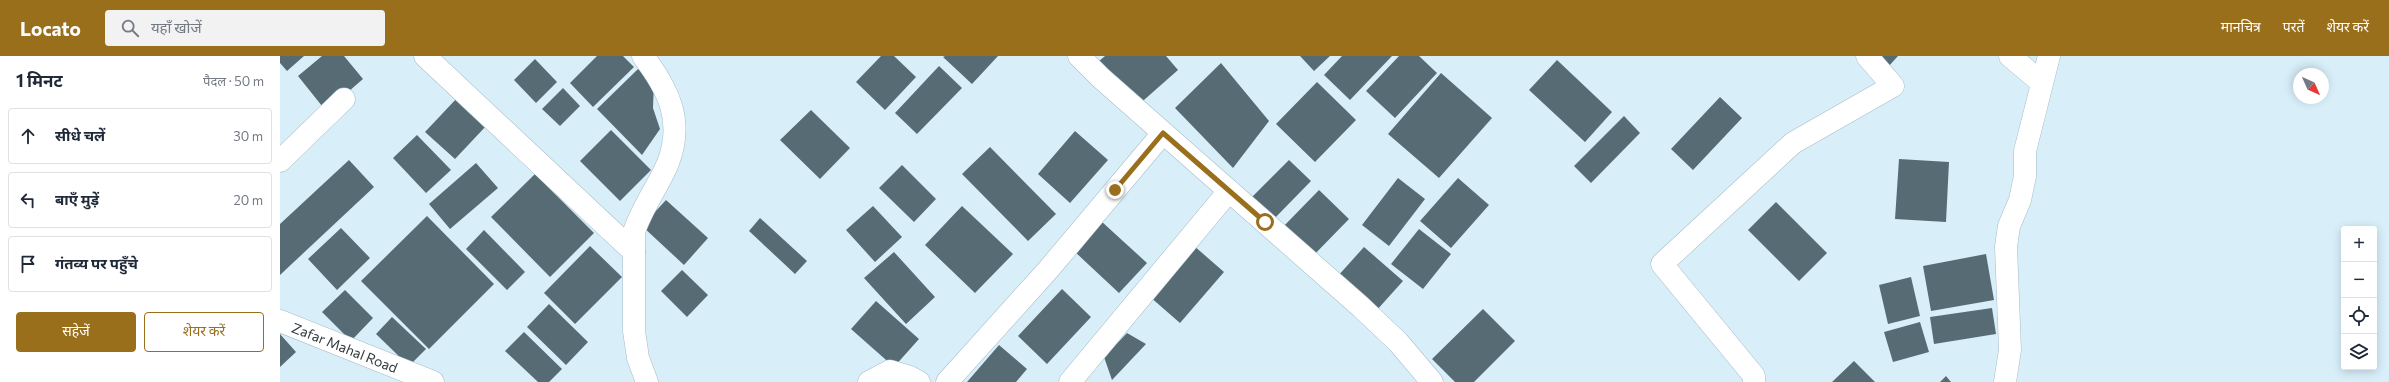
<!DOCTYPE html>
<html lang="hi">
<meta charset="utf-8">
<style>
body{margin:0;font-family:Commissioner,"Noto Sans Devanagari",sans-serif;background:#f2f2f3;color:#1f2937}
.controls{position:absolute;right:12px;bottom:12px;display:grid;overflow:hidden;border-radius:4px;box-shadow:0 2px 10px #0003}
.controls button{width:36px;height:36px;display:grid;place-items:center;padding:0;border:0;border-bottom:1px solid #e0e1e3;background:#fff;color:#1f2937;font:20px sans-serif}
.compass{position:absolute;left:2013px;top:12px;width:36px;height:36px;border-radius:50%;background:#fff;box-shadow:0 2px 10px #0003;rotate:135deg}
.stop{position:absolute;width:12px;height:12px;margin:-9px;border:3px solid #996f1c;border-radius:50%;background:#fff}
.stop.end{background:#996f1c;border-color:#fff;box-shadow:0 1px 4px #0008}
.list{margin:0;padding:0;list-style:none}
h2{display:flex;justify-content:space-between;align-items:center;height:52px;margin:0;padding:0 16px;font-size:17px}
h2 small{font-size:13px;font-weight:400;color:#747a83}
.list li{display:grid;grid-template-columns:26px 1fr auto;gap:12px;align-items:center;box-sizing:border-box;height:56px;margin:0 8px 8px;padding:0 8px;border:1px solid #e0e1e3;border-radius:4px}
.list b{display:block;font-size:15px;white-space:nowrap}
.list em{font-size:13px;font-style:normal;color:#747a83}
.actions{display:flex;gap:8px;padding:12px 16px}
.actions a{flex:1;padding:9px 0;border:1px solid #996f1c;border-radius:4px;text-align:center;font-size:14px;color:#996f1c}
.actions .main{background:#996f1c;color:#fff}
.icon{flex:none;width:22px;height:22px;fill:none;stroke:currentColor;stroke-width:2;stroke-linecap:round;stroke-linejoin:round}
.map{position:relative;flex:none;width:2109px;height:326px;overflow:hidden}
header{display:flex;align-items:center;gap:24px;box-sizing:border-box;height:56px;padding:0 20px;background:#996f1c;color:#fff}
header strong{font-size:19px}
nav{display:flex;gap:22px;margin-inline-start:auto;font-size:14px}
.search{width:280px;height:36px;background:#f2f2f3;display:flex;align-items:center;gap:10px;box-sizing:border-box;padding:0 14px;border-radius:4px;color:#747a83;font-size:15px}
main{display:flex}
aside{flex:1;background:#fff}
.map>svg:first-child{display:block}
</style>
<header>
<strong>Locato</strong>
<div class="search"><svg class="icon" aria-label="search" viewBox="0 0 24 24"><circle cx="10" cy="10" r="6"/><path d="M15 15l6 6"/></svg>यहाँ खोजें</div>
<nav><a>मानचित्र</a><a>परतें</a><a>शेयर करें</a></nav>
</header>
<main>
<aside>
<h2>1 मिनट<small>पैदल · 50 m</small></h2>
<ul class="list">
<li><svg class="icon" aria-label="ahead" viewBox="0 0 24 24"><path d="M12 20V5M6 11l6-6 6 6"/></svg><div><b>सीधे चलें</b></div><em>30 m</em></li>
<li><svg class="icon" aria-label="left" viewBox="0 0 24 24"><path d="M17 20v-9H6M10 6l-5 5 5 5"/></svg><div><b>बाएँ मुड़ें</b></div><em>20 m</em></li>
<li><svg class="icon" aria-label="arrive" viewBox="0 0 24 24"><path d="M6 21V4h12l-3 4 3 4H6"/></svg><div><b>गंतव्य पर पहुँचे</b></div></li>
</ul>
<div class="actions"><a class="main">सहेजें</a><a>शेयर करें</a></div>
</aside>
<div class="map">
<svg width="2109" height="326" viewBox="0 0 2109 326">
<rect width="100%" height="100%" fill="#d8effa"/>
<path fill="#576b75" d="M0,0H24L7,15L0,7Z
M42,0H64L83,23L46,55L18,20Z
M317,0H343L354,11L313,51L290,27Z
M601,0H614L636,21L605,54L576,26Z
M665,0H718L692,28L663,1Z
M825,0H886L898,14L856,51L818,6Z
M1020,0H1050L1034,15Z
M1062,0H1112L1070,44L1044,19Z
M1119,0H1139L1157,17L1115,62L1086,35Z
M1596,0H1618L1608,11Z
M255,3L277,26L256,47L234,24Z
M1277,4L1332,56L1305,86L1249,34Z
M941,7L989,65L953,112L895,52Z
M659,10L682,32L637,78L615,57Z
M358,13L374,26L373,52L380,73L362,99L317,53Z
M1161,17L1212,62L1159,122L1108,78Z
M1037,26L1076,64L1035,106L996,68Z
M283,32L300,50L280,70L262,53Z
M178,41L207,69L175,103L145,76Z
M1440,41L1462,62L1413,114L1391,93Z
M531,54L570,92L540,123L500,84Z
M1344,60L1360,77L1311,127L1294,110Z
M331,74L371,114L340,145L300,105Z
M795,75L828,104L790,147L758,118Z
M137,79L171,114L146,137L113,102Z
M710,91L776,158L748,185L682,118Z
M1619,103L1669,106L1666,166L1615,163Z
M69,104L94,131L0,219V168Z
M1009,104L1031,125L992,165L970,143Z
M196,107L218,132L170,173L149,148Z
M622,109L656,143L634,166L599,132Z
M255,118L314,177L270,221L211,161Z
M1118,122L1145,143L1109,190L1082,169Z
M1178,122L1209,149L1171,192L1140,165Z
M1039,134L1069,163L1031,202L1001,173Z
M386,144L428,182L404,209L362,170Z
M1496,146L1547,197L1519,225L1468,174Z
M593,150L622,181L595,206L566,174Z
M682,150L733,198L695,237L645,189Z
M147,160L214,228L149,293L81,225Z
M480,162L527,205L515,218L469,175Z
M821,165L867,207L839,237L794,195Z
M61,172L90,202L57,234L28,203Z
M1139,173L1171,198L1143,233L1111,208Z
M204,174L245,216L227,234L186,193Z
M913,189L944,216L900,267L869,240Z
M310,190L342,221L295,268L264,237Z
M1084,191L1123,225L1096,255L1057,221Z
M614,196L655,241L626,268L584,222Z
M1706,198L1714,244L1651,255L1643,210Z
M402,214L428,239L407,261L381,235Z
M1631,221L1640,260L1608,268L1599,229Z
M782,233L811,261L767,308L738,280Z
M65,234L93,262L71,285L42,256Z
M596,245L639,283L614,311L571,273Z
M269,248L308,286L286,309L247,271Z
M1712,252L1716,278L1654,288L1650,261Z
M1203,253L1235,285L1194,326H1175L1152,303Z
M112,261L146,293L129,310L96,278Z
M1640,266L1649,296L1613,306L1604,276Z
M244,276L282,313L269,326H258L225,295Z
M847,277L866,288L832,324L824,301Z
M0,278L16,296L0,311Z
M719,289L747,313L736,326H687Z
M1574,305L1595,326H1552Z
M1666,320L1671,326H1660Z"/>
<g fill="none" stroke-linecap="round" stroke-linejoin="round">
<g stroke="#a6bcc7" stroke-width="23">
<g id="minor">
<path d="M145,0L354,196"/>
<path d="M363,0C389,34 404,65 388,107C378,131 362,151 354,176V275L358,302L367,326"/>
<path d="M1730,0L1762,27"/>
<path d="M0,105L64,43"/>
<path id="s1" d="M0,265L153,326"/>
<path d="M589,326L610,315L630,321L639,326"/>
<path d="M667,326L768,214L883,77"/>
<path d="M790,326L949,135"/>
<path d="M1474,326V320L1382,208L1513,87L1613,30L1587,0"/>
<path d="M1725,326L1730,294L1726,191L1729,170L1740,144L1745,120V95L1769,0"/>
</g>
</g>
<g stroke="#a6bcc7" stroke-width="23">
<path id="tertiary" d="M799,0L821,22L1081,251L1118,286L1152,326"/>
</g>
<use href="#minor" stroke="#fff" stroke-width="22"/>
<use href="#tertiary" stroke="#fff" stroke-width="22"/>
</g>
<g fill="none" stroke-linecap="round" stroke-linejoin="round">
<path stroke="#996f1c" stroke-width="5" d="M835,134L883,77L985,166"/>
</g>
<g text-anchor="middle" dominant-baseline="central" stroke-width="4" stroke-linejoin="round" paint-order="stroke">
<g font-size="14" fill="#333c40" stroke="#d8effa">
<text stroke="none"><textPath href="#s1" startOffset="70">Zafar Mahal Road</textPath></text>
</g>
</g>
</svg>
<div class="controls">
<button>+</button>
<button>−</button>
<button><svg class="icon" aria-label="locate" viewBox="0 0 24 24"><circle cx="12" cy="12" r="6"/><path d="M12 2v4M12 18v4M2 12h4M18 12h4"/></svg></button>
<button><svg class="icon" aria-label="layers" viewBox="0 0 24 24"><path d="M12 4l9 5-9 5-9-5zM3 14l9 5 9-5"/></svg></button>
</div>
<svg class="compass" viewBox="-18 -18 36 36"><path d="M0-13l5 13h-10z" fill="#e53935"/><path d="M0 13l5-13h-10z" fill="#747a83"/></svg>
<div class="stop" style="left:985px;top:166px"></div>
<div class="stop end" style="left:835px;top:134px"></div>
</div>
</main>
